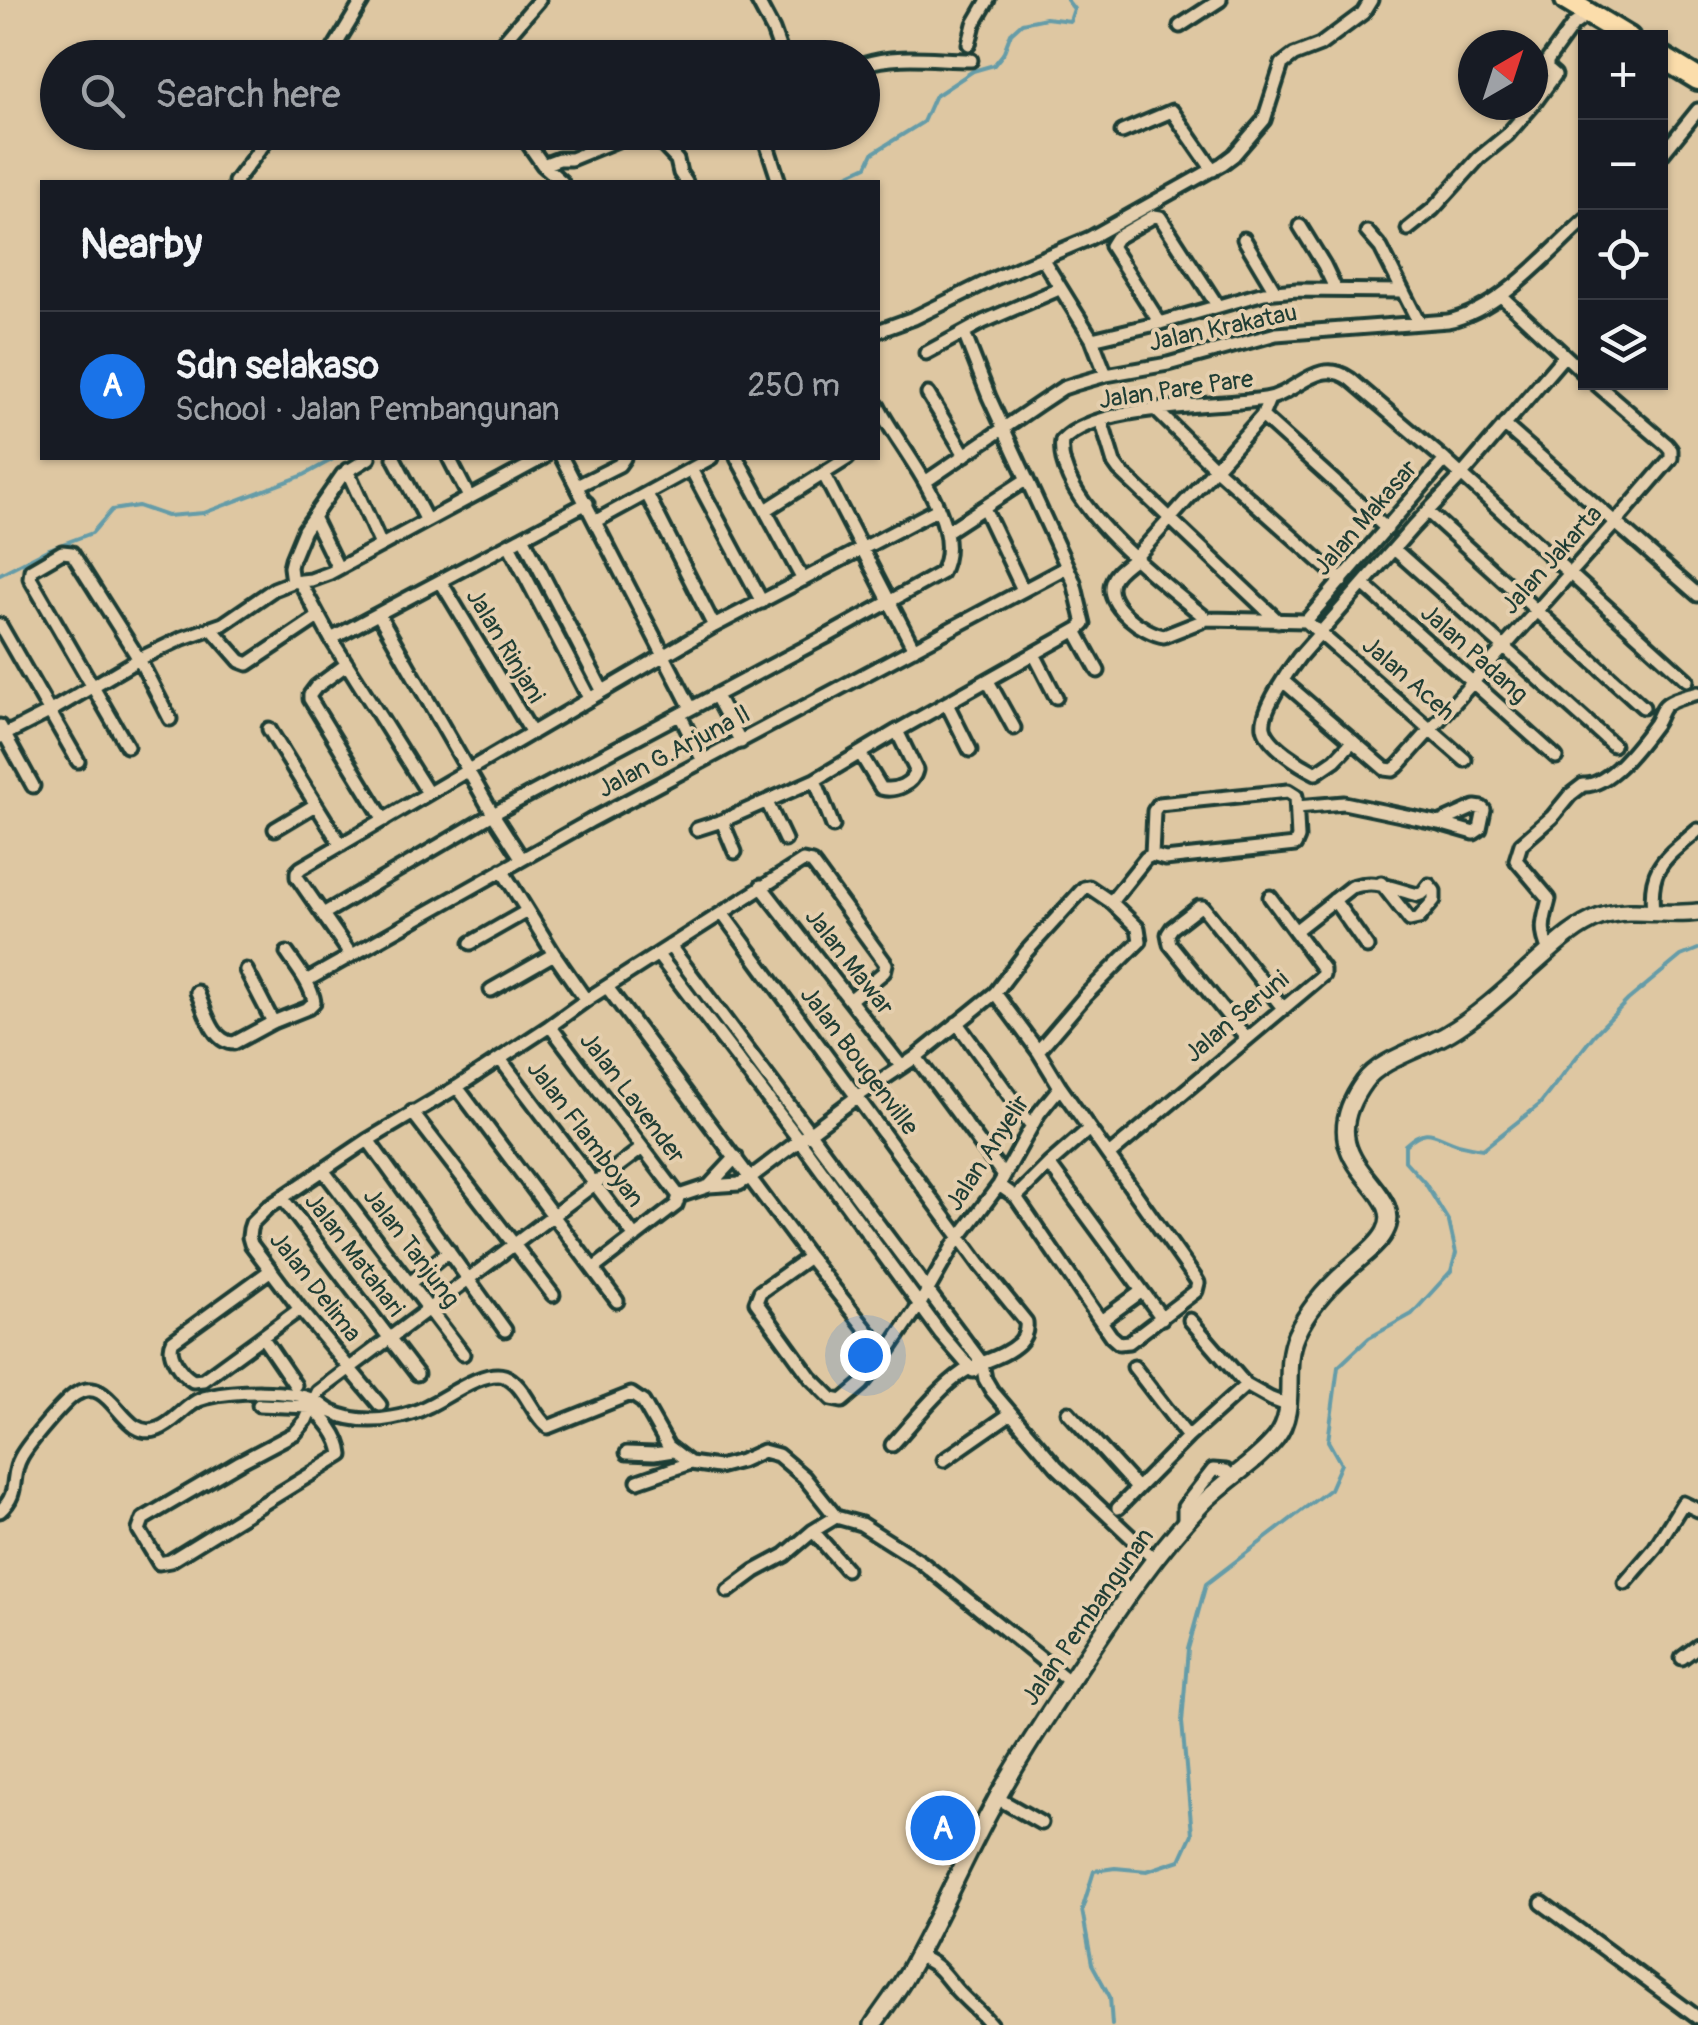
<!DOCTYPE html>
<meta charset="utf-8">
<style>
body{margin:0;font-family:Pangolin,sans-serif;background:#242831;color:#f1f3f6}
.controls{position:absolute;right:30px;top:30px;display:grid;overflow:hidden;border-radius:0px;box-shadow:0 2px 8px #0004}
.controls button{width:90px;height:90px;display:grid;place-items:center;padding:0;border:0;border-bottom:2px solid #363941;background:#171b24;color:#f1f3f6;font:50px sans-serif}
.compass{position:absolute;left:1458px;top:30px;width:90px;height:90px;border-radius:50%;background:#171b24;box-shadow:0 2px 8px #0004;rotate:39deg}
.you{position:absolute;left:865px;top:1355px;width:35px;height:35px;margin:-25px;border:8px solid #fff;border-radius:50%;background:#1a73e8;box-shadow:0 0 0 15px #1a73e833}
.badge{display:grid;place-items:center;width:65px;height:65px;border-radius:50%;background:#1a73e8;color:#fff;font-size:32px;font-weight:700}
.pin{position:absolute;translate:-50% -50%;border:5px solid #fff;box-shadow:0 2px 10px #0006}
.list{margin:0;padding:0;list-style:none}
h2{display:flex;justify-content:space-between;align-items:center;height:130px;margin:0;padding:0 40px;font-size:42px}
h2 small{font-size:32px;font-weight:400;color:#9ea1a6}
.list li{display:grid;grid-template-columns:65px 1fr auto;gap:30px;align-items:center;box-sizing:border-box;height:150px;padding:0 40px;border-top:2px solid #363941}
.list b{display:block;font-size:38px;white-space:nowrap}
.list p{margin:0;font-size:32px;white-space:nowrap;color:#9ea1a6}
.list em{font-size:32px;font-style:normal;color:#9ea1a6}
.icon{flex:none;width:55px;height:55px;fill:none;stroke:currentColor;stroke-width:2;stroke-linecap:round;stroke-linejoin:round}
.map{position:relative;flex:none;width:1698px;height:2025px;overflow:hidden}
.search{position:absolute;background:#171b24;box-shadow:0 2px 8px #0004;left:40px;top:40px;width:840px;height:110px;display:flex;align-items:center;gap:25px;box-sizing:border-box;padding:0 35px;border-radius:55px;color:#9ea1a6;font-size:38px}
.panel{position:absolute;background:#171b24;box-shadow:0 2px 8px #0004;left:40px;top:180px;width:840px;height:280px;border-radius:0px}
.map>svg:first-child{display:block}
</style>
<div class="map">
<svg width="1698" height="2025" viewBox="0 0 1698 2025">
<rect width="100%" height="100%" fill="#dec7a2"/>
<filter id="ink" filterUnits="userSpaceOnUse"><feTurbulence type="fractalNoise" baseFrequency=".01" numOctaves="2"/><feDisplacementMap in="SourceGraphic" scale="20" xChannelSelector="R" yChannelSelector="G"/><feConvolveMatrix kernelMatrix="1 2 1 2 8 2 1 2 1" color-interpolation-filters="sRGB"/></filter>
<g filter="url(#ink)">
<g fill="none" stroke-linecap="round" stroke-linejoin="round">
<path stroke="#659ca8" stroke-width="4" d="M832,182L867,166L873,153L923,122L934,97L973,71L994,65L1003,54L1011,33L1022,23L1046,18L1070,21L1074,9L1067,0
M0,574L49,549L92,533L112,510L138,506L167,516L204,513L304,475L335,458
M1112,2025L1110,1997L1092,1964L1082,1910L1094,1871L1115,1868L1147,1871L1180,1860L1192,1834L1182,1722L1188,1649L1206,1584L1330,1489L1341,1464L1328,1441L1338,1367L1369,1338L1412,1314L1451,1271L1456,1253L1449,1222L1425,1183L1405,1161V1145C1428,1124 1434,1136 1458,1144C1466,1146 1474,1148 1483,1149L1539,1105L1594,1035L1628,1000L1681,956L1698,949"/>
<g stroke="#1f3d34" stroke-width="19">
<path id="street" d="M757,0L773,30L783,58
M1180,26L1220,0
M969,44L974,24L988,0
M328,58L363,0
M489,58L539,0
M862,65C899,53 934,60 971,60
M1533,105L1555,75L1547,68V61L1573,25L1588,14
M520,132L543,165L562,182
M650,132L677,160L680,173L686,182
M1122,132L1172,111L1213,170
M765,139L779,182
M1660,157L1698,110
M543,165L559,159H571L637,132
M235,182L273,132
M1300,226L1324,265L1336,290
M1408,229L1433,209L1479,158L1507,135L1533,105
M1367,232L1381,248L1419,323
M1244,239L1275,291
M1045,263L1092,339L1106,375
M1501,296L1586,375
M1160,323L1111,246L1116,238L1154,216L1160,217L1162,220L1217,305
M878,331L914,318L995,278L1090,238L1222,164L1234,155L1264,120L1282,64L1294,55L1320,45L1363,13L1371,0
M1092,339L1160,323L1264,293L1297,290L1403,291
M926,353L983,322L1059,289
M928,394L965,455
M1269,399L1262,416L1135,558C1127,565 1115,572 1112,582C1104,605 1145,634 1164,636L1207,619L1306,621L1465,760
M1157,411L1215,468L1342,581
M1262,416L1387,529
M1101,420L1114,463L1119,470L1278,621
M1504,425L1698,595
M394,458L426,519
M449,458L469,497
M562,458L691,708
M737,458L803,580
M691,469L762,602
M347,470L381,545
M824,475L914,649
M925,482L1039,404L1063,388L1075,384L1106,375L1168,364L1276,334L1448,321C1501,309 1546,255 1586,219
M577,486L619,465L624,458
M647,494L714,626
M984,508L1023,590
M766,510L848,458
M1428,512L1643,707
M313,517L338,568
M596,521L711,458
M946,532L1027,479
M523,537L602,690
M509,545L589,698
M1394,549L1613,745
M292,582L290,567L292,559L304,530L343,474L369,458
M300,582L331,639L428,793
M441,582L532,733
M1363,584L1556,757
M379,615L493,814L522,859
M1207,619C1164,584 1054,502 1062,441C1098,403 1215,407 1265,399C1296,395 1317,356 1350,379L1445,460
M1306,621L1445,460L1687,680
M0,625L78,761
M212,629L240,661L248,664L318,617
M1076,631L1098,671
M331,639L587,503
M1034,654L1056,697
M347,664L316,687L310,695V699L384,820
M988,681L1014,728
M1283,681L1385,769L1393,770L1398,766L1615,523L1671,458V450L1667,445L1594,382
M716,696L741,742
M947,704L970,750
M680,715L703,761
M0,726L33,786
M269,729L341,845
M0,737L49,712L139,659L183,638L223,624L274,589L292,582L311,580L330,573L543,458
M1353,741L1335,760L1316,773C1302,766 1267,745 1264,727C1261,710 1289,670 1299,657L1412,528L1461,476L1564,356
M127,746L30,578L31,570L62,552L72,553L139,659L170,719
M860,753L881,788C895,792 913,784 916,770L897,731
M815,780L833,826
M767,802L785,840
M1297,807L1344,803L1439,823L1474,833L1480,829L1484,810L1482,808L1475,807L1439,823
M722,821L735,852
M275,829L315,805
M697,829L722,821L815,780L897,731L1080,628L1084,624L1074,582L989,397L964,333
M502,870L554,954L586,1000
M761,886L901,1066
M1334,900L1367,947
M1111,902L1146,858L1152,855L1154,811L1159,804L1288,791L1296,796L1298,838L1295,845L1165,859L1152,855
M1653,912C1648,865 1666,858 1698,830
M722,913L980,1265L1026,1322C1027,1331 1025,1337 1019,1343C1003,1358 981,1361 963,1372C938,1389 913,1422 892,1445
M323,914L493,814L831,634L941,573C969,524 899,449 878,406
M1295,931L1351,887C1377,879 1393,889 1418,895L1423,893L1429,885L1434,891V900L1419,918L1410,920L1381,883
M471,943L527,911
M670,946L982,1363L985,1379L992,1391L1057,1467L1154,1559
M1549,951C1539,928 1544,920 1549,899L1516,860L1521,844L1552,817L1570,795L1583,785C1609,787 1640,744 1655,724C1660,717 1660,709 1667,704C1675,698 1688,696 1698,693
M351,955L297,877V872L301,868L714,626L938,509
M658,955L800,1141L941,1334L973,1371
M246,970L273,1022
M306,981L590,821L1067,567
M607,987L809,1257L886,1354
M491,990L554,954
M197,992C205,1009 212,1043 234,1043L273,1022L308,1008L314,1002C311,984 297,968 287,953
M957,1023L1031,1125
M550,1026L679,1196
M1246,1038L1170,944L1168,934L1172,928L1199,907H1203L1283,1008
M916,1057L1004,1176
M500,1059L635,1237
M457,1087L617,1301
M412,1112L553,1295
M368,1140L505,1330
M1109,1155L1323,975V969L1270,897
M1049,1164L1162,1318
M323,1170L463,1354
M999,1185L1016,1197L1111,1336L1119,1343L1129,1342L1196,1291L1198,1283L1195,1278L1060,1087
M709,1186L736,1157
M1016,1197L1049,1164L1089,1129
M283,1199L417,1374
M809,1257L760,1292L756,1302L811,1378L832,1399L842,1401L862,1384L886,1354L920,1304L953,1246L999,1185L1039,1113L1060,1087L1038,1051L995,993
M593,1269L676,1205L679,1196L709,1186L739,1184L751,1177L858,1096L916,1057L995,993L1026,952L1084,888L1089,887L1111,902L1138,928L1140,941L1086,995L1038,1051
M271,1270L173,1341C166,1354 181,1374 193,1381L203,1380L300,1309
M410,1283L449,1251
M1190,1320L1246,1385
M1101,1321L1142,1291
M263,1338L295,1385
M1134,1367L1188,1437
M259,1405L310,1407C325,1418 340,1436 342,1455L170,1561L159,1563L139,1530L143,1519L240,1462L295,1433L306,1420L318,1392L641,1149
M380,1405L300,1309L251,1244L249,1237L250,1229L252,1223L267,1208L368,1140L457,1087L550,1026L586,1000L803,861L812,863L816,868L886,964L884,972L851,999
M1068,1412L1137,1488
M627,1453L654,1454L673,1451
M944,1460L1010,1414
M638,1481L690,1463
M1118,1508L1188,1437L1246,1385L1271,1399L1287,1405
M0,1511C21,1492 9,1478 21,1457C28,1444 65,1400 76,1394C113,1372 121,1443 158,1429C177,1422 187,1401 208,1397C234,1391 289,1389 314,1400C320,1403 326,1409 332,1412C352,1421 371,1422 392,1418C404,1416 417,1412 428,1406C446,1398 484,1369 504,1376C525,1384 531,1414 548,1427L631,1394L643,1402L668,1446L690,1463L718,1467L741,1461L763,1451L778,1455L804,1477L836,1517L861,1524L921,1562L1070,1682
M1184,1526V1507L1213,1470L1226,1471L1233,1478
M813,1531L846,1569
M1625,1583L1655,1548L1683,1503L1698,1510
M728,1591L755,1571L785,1555L813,1531L836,1517
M1682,1658L1698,1646
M997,1798L1041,1823
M1542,1903L1698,2018
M916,1955C939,1965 940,1970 955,1988C966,2001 980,2011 991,2025"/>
</g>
<g stroke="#1f3d34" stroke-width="22">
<path id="secondary" d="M873,2025C883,2010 894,1996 903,1981C936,1925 962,1862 994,1804C1016,1762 1044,1721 1070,1681C1111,1620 1151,1557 1202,1504C1225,1480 1255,1464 1276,1438C1299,1409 1281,1368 1296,1335C1307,1311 1328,1287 1347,1270C1360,1258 1377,1247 1385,1232C1410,1187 1304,1165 1364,1082C1380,1059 1425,1048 1449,1033C1481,1014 1510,986 1538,961C1557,944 1576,926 1600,917C1632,906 1665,917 1698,912"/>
</g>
<g stroke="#1f3d34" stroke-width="28">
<path id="highway" d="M1566,0L1629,38
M1660,56L1698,79"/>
</g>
<use href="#street" stroke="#e4cead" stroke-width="11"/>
<use href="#secondary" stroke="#e4cead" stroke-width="15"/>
<use href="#highway" stroke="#fbddab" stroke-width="20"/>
</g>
</g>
<g text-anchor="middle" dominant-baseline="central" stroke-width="8" stroke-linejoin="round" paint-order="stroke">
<g font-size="25" fill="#1f3d34" stroke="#e4cead">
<text transform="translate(1223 328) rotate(-12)">Jalan Krakatau</text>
<text transform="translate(1176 390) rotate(-8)">Jalan Pare Pare</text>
<text transform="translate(1366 518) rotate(-49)">Jalan Makasar</text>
<text transform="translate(1552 560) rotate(-48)">Jalan Jakarta</text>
<text transform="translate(505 646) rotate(59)">Jalan Rinjani</text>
<text transform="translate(1474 654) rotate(42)">Jalan Padang</text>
<text transform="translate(1408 679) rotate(41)">Jalan Aceh</text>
<text transform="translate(674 752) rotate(-28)">Jalan G.Arjuna ll</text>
<text transform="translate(849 962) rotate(52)">Jalan Mawar</text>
<text transform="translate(1237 1017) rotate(-40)">Jalan Seruni</text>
<text transform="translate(859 1061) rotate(53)">Jalan Bougenville</text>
<text transform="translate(632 1098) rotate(53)">Jalan Lavender</text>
<text transform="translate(585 1134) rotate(53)">Jalan Flamboyan</text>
<text transform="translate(988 1153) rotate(-57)">Jalan Anyelir</text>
<text transform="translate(411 1248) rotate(53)">Jalan Tanjung</text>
<text transform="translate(354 1255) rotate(53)">Jalan Matahari</text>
<text transform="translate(315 1287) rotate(52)">Jalan Delima</text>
<text transform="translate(1088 1617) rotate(-55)">Jalan Pembangunan</text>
</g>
</g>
</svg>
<div class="controls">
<button>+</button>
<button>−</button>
<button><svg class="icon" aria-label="locate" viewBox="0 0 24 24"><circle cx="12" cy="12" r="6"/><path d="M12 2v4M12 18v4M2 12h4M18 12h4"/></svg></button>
<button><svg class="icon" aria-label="layers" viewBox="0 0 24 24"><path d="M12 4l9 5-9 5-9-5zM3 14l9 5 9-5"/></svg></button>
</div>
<svg class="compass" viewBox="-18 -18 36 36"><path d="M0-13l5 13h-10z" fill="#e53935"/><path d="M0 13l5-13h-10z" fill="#9ea1a6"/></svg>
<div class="you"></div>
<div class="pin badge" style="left:943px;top:1828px">A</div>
<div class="search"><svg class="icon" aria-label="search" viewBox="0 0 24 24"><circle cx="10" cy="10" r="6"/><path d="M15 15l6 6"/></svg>Search here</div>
<section class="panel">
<h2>Nearby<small></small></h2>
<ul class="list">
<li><span class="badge">A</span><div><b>Sdn selakaso</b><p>School · Jalan Pembangunan</p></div><em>250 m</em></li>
</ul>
</section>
</div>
